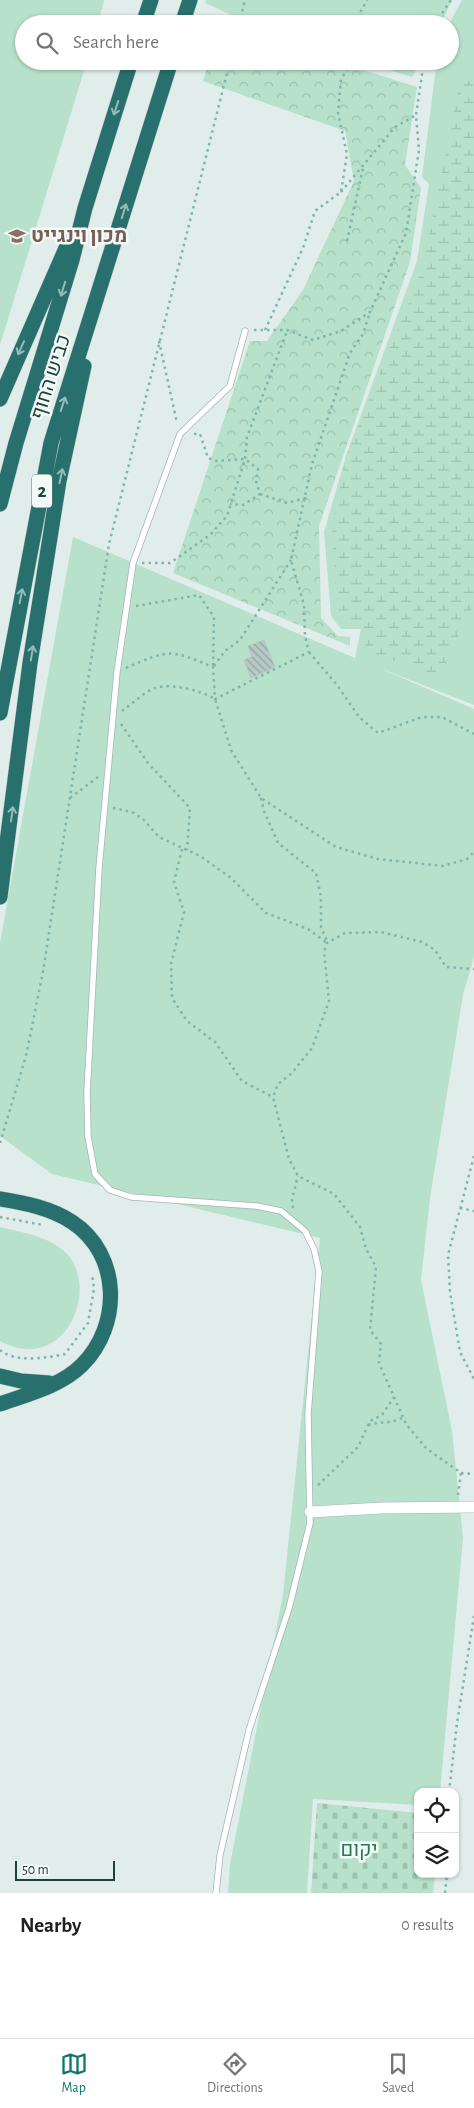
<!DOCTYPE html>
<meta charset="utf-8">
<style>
body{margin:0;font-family:"Alegreya Sans",Heebo,sans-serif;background:#f2f2f2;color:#202124}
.controls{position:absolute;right:15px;bottom:15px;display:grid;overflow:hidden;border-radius:10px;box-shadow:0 1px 4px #0004}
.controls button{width:45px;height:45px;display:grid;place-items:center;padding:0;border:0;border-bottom:1px solid #e0e0e0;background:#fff;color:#202124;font:25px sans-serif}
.scale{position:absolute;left:15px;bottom:12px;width:100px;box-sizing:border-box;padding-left:5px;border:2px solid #1f413d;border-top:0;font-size:14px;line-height:18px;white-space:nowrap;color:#1f413d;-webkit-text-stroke:4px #f2f9f7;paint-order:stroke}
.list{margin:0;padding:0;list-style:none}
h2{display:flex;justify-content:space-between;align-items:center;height:65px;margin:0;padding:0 20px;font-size:21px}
h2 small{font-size:16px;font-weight:400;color:#757577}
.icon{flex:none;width:28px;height:28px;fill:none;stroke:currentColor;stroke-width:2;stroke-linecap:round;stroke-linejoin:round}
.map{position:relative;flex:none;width:474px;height:1893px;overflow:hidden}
.search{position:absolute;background:#fff;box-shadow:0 1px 4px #0004;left:15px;right:15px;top:15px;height:55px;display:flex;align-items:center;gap:12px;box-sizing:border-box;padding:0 18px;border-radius:28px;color:#757577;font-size:19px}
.sheet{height:145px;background:#fff}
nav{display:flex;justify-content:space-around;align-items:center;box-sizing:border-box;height:70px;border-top:1px solid #e0e0e0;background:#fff;font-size:14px;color:#757577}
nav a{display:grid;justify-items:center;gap:2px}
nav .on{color:#0f766e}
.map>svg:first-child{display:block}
</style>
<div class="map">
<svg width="474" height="1893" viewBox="0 0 474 1893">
<defs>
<pattern id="forest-crowns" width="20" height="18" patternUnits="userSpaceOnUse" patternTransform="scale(1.25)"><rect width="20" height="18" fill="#b7e1ca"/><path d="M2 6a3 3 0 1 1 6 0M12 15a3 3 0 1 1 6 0" fill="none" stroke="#9dc2ae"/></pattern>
<pattern id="wetland-marsh" width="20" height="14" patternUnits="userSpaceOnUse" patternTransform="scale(1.25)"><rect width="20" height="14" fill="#b7e1ca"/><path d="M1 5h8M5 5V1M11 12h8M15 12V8" fill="none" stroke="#9dc2ae"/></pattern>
<pattern id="cemetery-stones" width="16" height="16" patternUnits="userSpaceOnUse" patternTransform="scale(1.25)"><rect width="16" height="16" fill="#b7e1ca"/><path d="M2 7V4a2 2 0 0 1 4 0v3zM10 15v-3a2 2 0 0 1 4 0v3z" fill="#9dc2ae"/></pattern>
<pattern id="building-back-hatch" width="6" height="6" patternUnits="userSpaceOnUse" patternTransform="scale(1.25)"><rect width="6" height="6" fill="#b6c9c4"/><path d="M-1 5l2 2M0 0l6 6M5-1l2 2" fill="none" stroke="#93a5a0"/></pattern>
</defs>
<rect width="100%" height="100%" fill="#e1edea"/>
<path fill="#b7e1ca" d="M0,0H104L98,24H24V61H87L0,345Z
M206,0H452L441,24H251L205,3Z
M462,0H474V705L377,667L474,709V957L463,995L430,1198L421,1280L452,1431L463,1538L440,1792H418V1805L313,1799L307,1893H228L230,1864L283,1595L320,1238L52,1174L0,1136V943L73,537L355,658L361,629H341L331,616L324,532L346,456L417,261L429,184L422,177L436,67L438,61H450L449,24Z
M360,61H421L412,77Z
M0,1227C23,1233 45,1235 64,1251C102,1284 67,1377 0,1341Z"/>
<path fill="url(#forest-crowns)" d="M209,61H335L417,87L405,165L421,188L410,262L319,526L321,618L338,636L350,637V646L173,573L250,341H267L303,290L354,181L345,131L203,81Z"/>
<path fill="url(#wetland-marsh)" d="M460,80L474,81V605L440,676L367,652L360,623L343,620L337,609L332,527L346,456L422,270Z"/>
<path fill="url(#cemetery-stones)" d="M317,1803L418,1813V1874H435L433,1893H311Z"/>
<path fill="url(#building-back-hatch)" stroke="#b3c8c3" d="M264,640L275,667L251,678L244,660L252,657L248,646Z"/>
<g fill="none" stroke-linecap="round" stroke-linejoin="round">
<g stroke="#a3b6b3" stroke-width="7">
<path id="lane" d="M216,1893L220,1855L249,1730L289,1608L310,1523L308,1414L319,1271L314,1249L305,1231L281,1211L257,1206L131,1197L110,1190L95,1174L88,1137L87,1093L99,868L117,672L133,563L180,434L230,386L245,331"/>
</g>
<g stroke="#a3b6b3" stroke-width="12">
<path id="street" d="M310,1512L382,1508L474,1507"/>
</g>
<g stroke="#c0cac9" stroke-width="16">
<path id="highway" d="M143,24L151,0
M182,24L190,0
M0,399L70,239
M0,504L16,443L72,260L85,208L131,61
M0,713L51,443L171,61
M0,897L30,663L59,481L84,366
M0,1199C25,1203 51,1208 72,1222C121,1254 122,1325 82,1365C61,1386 28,1394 0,1404
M0,1376L21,1381L49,1383"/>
</g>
<path stroke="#7eb5ad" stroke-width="2.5" stroke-dasharray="2.5 4" stroke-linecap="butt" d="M239,24L245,0
M356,24L357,18L367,0
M420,24L424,16L438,17
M435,24L451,0
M341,192L395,127L416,115
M347,241L363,168
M254,330H287L313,340L341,331L370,312L406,233L419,150L416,115L424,61
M265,330L303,248L315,211L341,192L347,154L338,113L341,79L353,61
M159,341L177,423
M194,434H200L208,458L215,461L245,459L258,469L256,481L260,494L243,505L230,504
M260,494L287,503L306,498
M142,563H170L210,535L227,516L245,459L247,437L287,331
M136,606L199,595L214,617L213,667
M309,652L337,685L359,717L378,733L422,717H442L474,734
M214,666L225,651L240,640L291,560
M126,668C170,649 169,649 213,667L215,699L309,652L305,636L304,605L291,560L312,464L350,353L363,334L370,312
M122,711C132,704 144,692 155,688C171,683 200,690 215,699L231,750L261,798L336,847L378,859L443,866L467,859L474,852
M121,724L148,763L190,808L187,850
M70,798L98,777
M261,798L264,811L278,843L316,873L321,897V927L327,941
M113,808L132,812L143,819L159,837L200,856L231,878L266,913L308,929L327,943
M182,849L174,882L184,912L171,964L172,998L187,1021L215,1042L242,1081L273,1097
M0,1143L26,1056L43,972L109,544L230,61
M474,1156L448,1255L450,1292L460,1352L474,1379
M293,1208L292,1199L298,1176
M460,1208L474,1211
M0,1217L43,1225
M0,1350C14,1363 48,1358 65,1354L88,1323L94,1289L92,1274
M368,1425C381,1421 391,1424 402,1418
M461,1473L474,1474
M318,1485L358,1447L370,1421L382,1415L394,1397
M458,1495L461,1473L426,1448L406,1424L379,1363L381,1344L370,1330L376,1267L366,1249L360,1227L334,1194L298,1176L289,1159L273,1097L278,1084L292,1073L312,1048L329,1001L324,952L327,943L345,933L381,932L422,942L435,950L446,967L474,969
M449,1792L457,1723L474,1616
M445,1893L447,1874"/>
<use href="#lane" stroke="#fff" stroke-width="5.5"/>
<use href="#street" stroke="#fff" stroke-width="11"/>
<use href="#highway" stroke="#27706e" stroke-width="15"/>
</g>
<defs><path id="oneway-shaft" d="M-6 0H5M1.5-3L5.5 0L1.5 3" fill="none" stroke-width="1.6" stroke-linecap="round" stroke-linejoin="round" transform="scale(1.25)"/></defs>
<g stroke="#97bbb9">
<use href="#oneway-shaft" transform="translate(116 108) rotate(108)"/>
<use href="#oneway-shaft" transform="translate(124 211) rotate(-73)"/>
<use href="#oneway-shaft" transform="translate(63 289) rotate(107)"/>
<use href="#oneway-shaft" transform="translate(21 348) rotate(114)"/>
<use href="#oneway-shaft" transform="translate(63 404) rotate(-72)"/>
<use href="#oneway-shaft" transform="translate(61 476) rotate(-78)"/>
<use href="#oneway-shaft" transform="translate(21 596) rotate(-79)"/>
<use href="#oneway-shaft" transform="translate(32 653) rotate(-81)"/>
<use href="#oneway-shaft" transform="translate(12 814) rotate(-82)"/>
</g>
<defs>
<g id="university-bare" transform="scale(1.35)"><path d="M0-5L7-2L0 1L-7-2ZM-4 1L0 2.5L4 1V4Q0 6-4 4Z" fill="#8d6e63" stroke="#f2f9f7" stroke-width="2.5" paint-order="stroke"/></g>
</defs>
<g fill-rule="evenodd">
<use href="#university-bare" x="17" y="236"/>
</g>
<g text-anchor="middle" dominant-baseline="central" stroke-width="5" stroke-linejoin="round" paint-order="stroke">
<rect fill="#f2f9f7" stroke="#5e7875" stroke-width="1" x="32" y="474.5" width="20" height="33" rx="4"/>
<g font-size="19" font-weight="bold" fill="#1f413d">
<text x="42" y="491">2</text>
</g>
<g font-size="20" font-weight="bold" fill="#785e54" stroke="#f2f9f7" text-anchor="start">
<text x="31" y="236">מכון וינגייט</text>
</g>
<g font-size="20" fill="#1f413d" stroke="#f2f9f7">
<text transform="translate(51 377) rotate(-72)">כביש החוף</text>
</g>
<g font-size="20" fill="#247c56" stroke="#f2f9f7">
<text x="359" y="1850">יקום</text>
</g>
</g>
</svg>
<div class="controls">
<button><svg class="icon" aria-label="locate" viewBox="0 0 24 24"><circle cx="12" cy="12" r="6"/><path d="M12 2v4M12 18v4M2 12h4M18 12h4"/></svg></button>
<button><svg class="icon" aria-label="layers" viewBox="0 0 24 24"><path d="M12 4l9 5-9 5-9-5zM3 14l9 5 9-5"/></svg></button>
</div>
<div class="scale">50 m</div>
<div class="search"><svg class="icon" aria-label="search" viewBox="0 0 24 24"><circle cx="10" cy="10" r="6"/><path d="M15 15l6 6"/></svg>Search here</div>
</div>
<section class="sheet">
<h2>Nearby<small>0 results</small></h2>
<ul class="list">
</ul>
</section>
<nav>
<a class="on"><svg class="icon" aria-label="map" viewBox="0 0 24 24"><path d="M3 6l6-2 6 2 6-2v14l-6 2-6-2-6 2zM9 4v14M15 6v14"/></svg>Map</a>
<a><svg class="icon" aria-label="directions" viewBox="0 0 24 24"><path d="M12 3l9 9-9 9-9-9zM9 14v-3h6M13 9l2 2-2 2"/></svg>Directions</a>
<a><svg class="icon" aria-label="saved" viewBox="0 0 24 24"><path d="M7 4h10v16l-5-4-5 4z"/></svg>Saved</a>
</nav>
